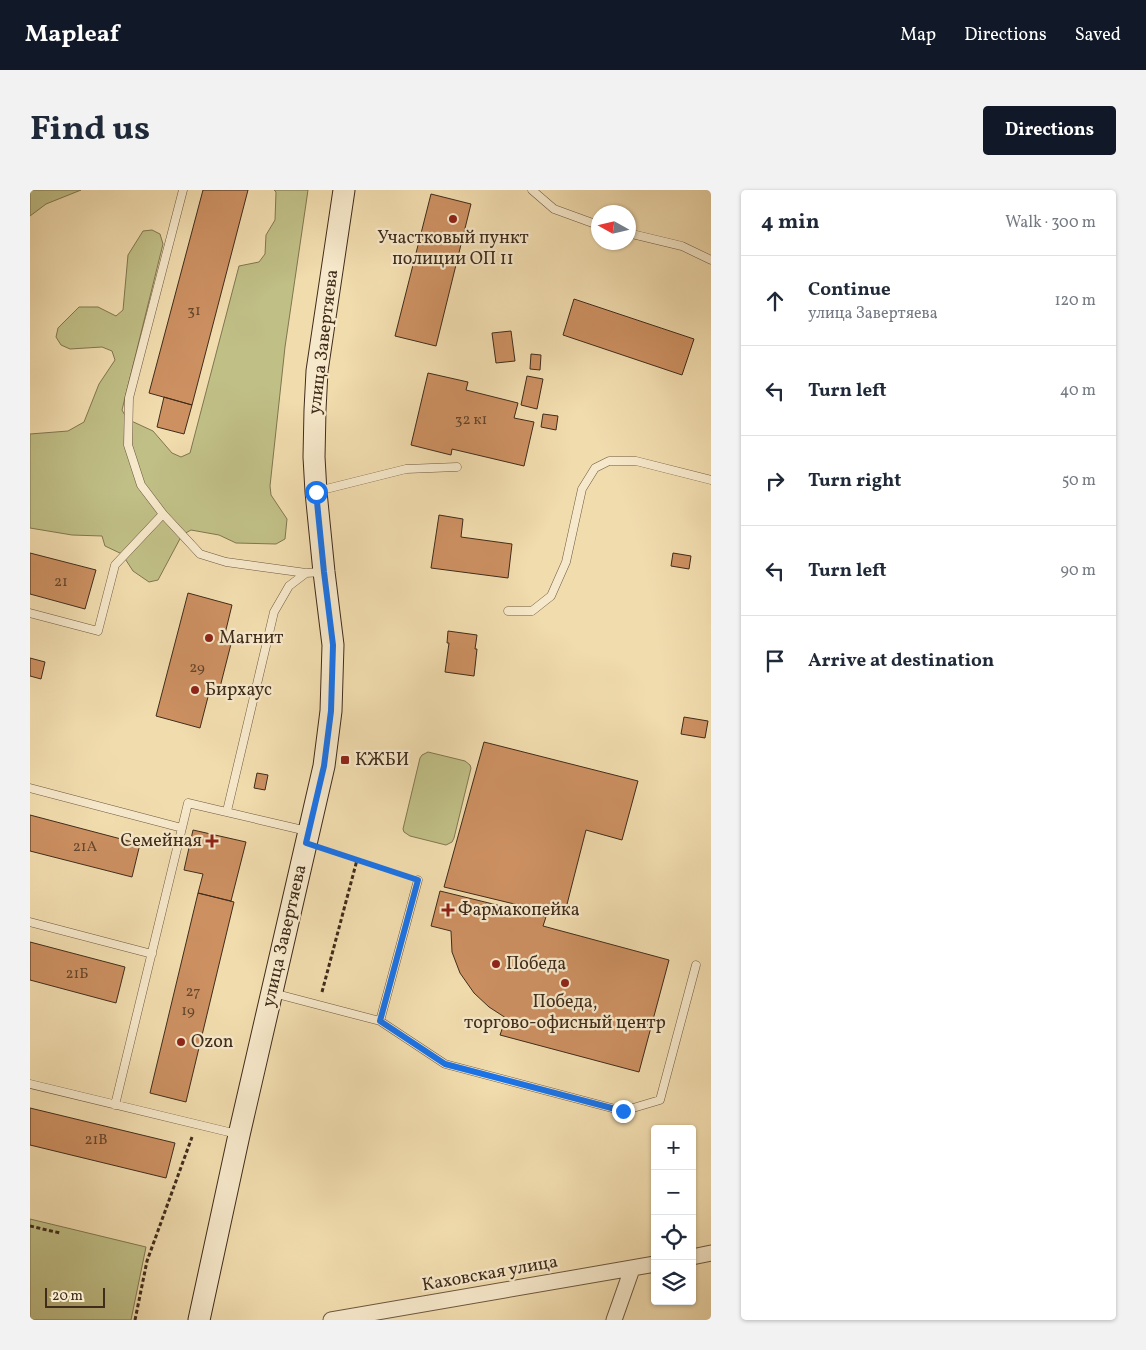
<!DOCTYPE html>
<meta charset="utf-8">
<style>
body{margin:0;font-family:Vollkorn,serif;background:#f2f2f3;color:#1f2937}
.controls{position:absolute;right:15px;bottom:15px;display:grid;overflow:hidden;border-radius:5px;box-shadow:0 1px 4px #0004}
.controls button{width:45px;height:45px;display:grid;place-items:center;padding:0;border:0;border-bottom:1px solid #e0e1e3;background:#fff;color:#1f2937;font:25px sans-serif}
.compass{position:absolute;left:561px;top:15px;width:45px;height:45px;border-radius:50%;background:#fff;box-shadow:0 1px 4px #0004;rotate:278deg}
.scale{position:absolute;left:15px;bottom:12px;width:60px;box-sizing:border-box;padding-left:5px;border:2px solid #402c1b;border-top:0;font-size:14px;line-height:18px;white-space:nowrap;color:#402c1b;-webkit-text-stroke:4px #f6e8ca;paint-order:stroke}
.stop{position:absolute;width:15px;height:15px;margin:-11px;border:4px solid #1a73e8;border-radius:50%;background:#fff}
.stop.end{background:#1a73e8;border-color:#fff;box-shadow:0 1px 5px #0008}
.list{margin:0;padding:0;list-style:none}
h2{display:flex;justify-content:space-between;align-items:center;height:65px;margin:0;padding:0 20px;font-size:21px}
h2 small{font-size:16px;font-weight:400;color:#747a83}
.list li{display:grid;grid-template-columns:32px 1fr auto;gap:15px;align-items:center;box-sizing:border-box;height:90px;padding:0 20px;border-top:1px solid #e0e1e3}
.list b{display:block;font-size:19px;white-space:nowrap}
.list p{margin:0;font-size:16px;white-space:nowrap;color:#747a83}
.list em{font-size:16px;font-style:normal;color:#747a83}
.icon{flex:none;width:28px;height:28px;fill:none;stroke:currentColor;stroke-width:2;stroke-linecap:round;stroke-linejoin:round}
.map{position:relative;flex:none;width:681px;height:1130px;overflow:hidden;border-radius:5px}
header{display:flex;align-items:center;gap:30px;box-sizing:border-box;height:70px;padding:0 25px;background:#111827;color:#fff}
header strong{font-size:24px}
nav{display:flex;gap:28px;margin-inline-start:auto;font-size:18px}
.intro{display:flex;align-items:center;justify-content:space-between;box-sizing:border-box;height:120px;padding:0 30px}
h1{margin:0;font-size:35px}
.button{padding:12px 22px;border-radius:5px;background:#111827;color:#fff;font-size:18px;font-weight:700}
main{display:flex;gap:30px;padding:0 30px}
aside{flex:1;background:#fff;border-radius:5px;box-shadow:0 1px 4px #0004}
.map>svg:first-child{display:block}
</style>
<header>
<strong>Mapleaf</strong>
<nav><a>Map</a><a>Directions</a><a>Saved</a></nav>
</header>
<div class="intro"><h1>Find us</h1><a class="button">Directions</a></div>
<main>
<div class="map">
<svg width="681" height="1130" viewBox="0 0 681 1130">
<rect width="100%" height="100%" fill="#f1dcae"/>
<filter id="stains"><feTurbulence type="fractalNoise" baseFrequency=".004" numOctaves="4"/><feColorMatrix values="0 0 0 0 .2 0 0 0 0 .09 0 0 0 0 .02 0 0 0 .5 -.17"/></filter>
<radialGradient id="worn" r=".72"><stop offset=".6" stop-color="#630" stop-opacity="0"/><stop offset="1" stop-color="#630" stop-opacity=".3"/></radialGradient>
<path fill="#c0bf86" stroke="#807650" d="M0,0H51L16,14L0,26Z
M244,0H278L255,157L240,296L241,305L257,329L255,349L246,354L206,353L189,345L161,340L152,345L128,390L119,392L103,381L92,364L75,356L72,346L42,345L0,338V244L38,241L54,232L69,194L85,170L82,161L72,157L40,159L31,155L26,147L28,138L49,117H68L86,126L93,120L98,65L113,41L122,40L130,44L133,54L92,220L97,229L123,241L142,263L151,267L160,263L209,76L229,72L235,64L236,45L245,30L246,2Z
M398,562L435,571L440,575L441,578L424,648L422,652L416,655L380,646L374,642L373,639L390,568L392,565Z
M0,1029L116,1057L101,1130H0Z"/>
<path fill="#cc9061" stroke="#402c1b" d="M173,0H218L162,215L119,203Z
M401,4L441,14L406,156L365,146Z
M544,109L664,149L652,185L533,145Z
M481,141L485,171L466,173L462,143Z
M501,164L511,165L510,180L500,179Z
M398,183L438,192L436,200L488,213L484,228L504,232L494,276L422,259L421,265L381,255Z
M497,186L513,189L507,219L491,215Z
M134,207L162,215L154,244L127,237Z
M513,224L528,226L526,240L511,237Z
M409,325L433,329L431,347L482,354L478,388L401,378Z
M0,363L66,380L55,419L0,404Z
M643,363L661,366L659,379L641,376Z
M158,403L202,415L193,452L201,454L188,505L179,503L170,538L126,526Z
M418,441L447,445L445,459H447L444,486L415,482L419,453H417Z
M0,468L15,472L11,489L0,486Z
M654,527L678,531L675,548L651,544Z
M454,552L608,591L592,650L556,640L534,726L414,697Z
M227,583L238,585L235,600L224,598Z
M0,625L110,654L102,687L0,661Z
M163,640L216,652L201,711L168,703L173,684L154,680Z
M410,701L516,727L513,736L639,770L609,882L470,845L476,828L459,817L444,803L430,783L422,762L421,741L401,736Z
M168,703L204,712L156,912L120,903Z
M0,752L95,777L86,813L0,790Z
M0,918L145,953L136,988L0,955Z"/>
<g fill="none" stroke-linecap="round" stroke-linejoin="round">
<g stroke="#6c5840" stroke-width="9">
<path id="service" d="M153,0L99,208L98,255L111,295L133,324L170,364L196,372L276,383L292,382
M502,0L524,19L568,35
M598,43L652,56L681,70
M288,301L376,279L427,277
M478,421H502L521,406L536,372L552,299L565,278L579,271H606L681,290
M0,423L68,441L85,375L133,324
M0,598L152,638
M197,621L244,422L259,396L276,383
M0,732L122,764
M243,803L350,831L415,874L593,921L630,910L666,775
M350,831L388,690
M0,894L207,944
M85,915L158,613L277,641"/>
</g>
<g stroke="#6c5840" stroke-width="17">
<path id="minor" d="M662,1067L681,1063
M301,1130L625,1074
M584,1130L602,1079"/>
</g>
<g stroke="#402c1b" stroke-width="23">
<path id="secondary" d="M169,1130L209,945L294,576L301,521L303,455L294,382L286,302L284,267L285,220L287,181L314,0"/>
</g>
<path stroke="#402c1b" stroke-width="3" stroke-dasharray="4 2.5" stroke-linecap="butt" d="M294,659L376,686
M292,802L327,670
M0,1036L30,1043
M105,1130L117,1071L162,947"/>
<use href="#service" stroke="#f6e8ca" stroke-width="8"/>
<use href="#minor" stroke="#f6e8ca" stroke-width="15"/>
<use href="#secondary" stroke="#f6e8ca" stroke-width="21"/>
</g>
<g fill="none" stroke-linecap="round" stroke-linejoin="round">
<path stroke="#1a73e8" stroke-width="6" d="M286,302L294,382L303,455L301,521L294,576L276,653L388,690L350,831L415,874L593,921"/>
</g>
<g fill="#8f2418" stroke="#f6e8ca" stroke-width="2">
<circle cx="423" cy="29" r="5"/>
<circle cx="179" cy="448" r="5"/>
<circle cx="165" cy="500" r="5"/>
<rect x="310" y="565" width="10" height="10" rx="2.5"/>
<path d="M179.5 643.5h5v5h5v5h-5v5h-5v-5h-5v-5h5z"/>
<path d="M415.5 712.5h5v5h5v5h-5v5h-5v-5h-5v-5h5z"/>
<circle cx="466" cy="774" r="5"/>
<circle cx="535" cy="793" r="5"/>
<circle cx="151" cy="852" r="5"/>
</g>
<g text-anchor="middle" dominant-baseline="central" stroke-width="4.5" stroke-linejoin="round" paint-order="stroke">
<g font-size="15" fill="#63452c">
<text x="164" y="121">31</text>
<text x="441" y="230">32 к1</text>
<text x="31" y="392">21</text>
<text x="167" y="478">29</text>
<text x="55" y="657">21А</text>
<text x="47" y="784">21Б</text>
<text x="163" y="802">27</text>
<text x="158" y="821">19</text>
<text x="66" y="950">21В</text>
</g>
<g font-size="18" fill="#402c1b" stroke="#f6e8ca" text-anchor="start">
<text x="423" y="48" text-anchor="middle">Участковый пункт<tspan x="423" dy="21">полиции ОП 11</tspan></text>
<text x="189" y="448">Магнит</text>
<text x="175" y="500">Бирхаус</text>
<text x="325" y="570">КЖБИ</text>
<text x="172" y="651" text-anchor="end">Семейная</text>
<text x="428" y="720">Фармакопейка</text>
<text x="476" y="774">Победа</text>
<text x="535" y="812" text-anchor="middle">Победа,<tspan x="535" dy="21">торгово-офисный центр</tspan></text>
<text x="161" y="852">Ozon</text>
</g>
<g font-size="18" fill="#402c1b" stroke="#f6e8ca">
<text transform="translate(294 152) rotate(-83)">улица Завертяева</text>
<text transform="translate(255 746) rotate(-77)">улица Завертяева</text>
<text transform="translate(460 1084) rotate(-10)">Каховская улица</text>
</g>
</g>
<rect width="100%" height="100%" filter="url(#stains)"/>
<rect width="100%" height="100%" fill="url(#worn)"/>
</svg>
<div class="controls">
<button>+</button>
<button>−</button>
<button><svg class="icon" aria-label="locate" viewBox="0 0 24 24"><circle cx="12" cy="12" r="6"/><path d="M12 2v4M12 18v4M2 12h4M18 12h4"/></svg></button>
<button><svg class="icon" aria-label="layers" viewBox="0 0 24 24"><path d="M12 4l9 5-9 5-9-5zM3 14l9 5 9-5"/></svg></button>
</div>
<svg class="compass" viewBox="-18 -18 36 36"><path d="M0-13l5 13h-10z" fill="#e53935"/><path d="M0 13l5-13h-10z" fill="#747a83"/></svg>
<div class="scale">20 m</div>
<div class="stop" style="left:286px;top:302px"></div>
<div class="stop end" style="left:593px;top:921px"></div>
</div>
<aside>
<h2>4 min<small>Walk · 300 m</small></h2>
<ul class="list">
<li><svg class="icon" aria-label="ahead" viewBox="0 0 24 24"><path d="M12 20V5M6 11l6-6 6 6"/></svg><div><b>Continue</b><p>улица Завертяева</p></div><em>120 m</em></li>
<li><svg class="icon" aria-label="left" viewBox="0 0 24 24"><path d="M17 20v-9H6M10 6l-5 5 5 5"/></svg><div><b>Turn left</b></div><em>40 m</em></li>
<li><svg class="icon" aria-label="right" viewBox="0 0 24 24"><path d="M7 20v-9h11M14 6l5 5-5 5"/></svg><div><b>Turn right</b></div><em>50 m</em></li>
<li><svg class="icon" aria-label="left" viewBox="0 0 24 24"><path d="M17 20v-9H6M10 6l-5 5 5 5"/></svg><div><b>Turn left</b></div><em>90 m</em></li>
<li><svg class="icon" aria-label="arrive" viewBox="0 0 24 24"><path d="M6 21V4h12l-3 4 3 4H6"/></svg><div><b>Arrive at destination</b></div></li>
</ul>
</aside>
</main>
